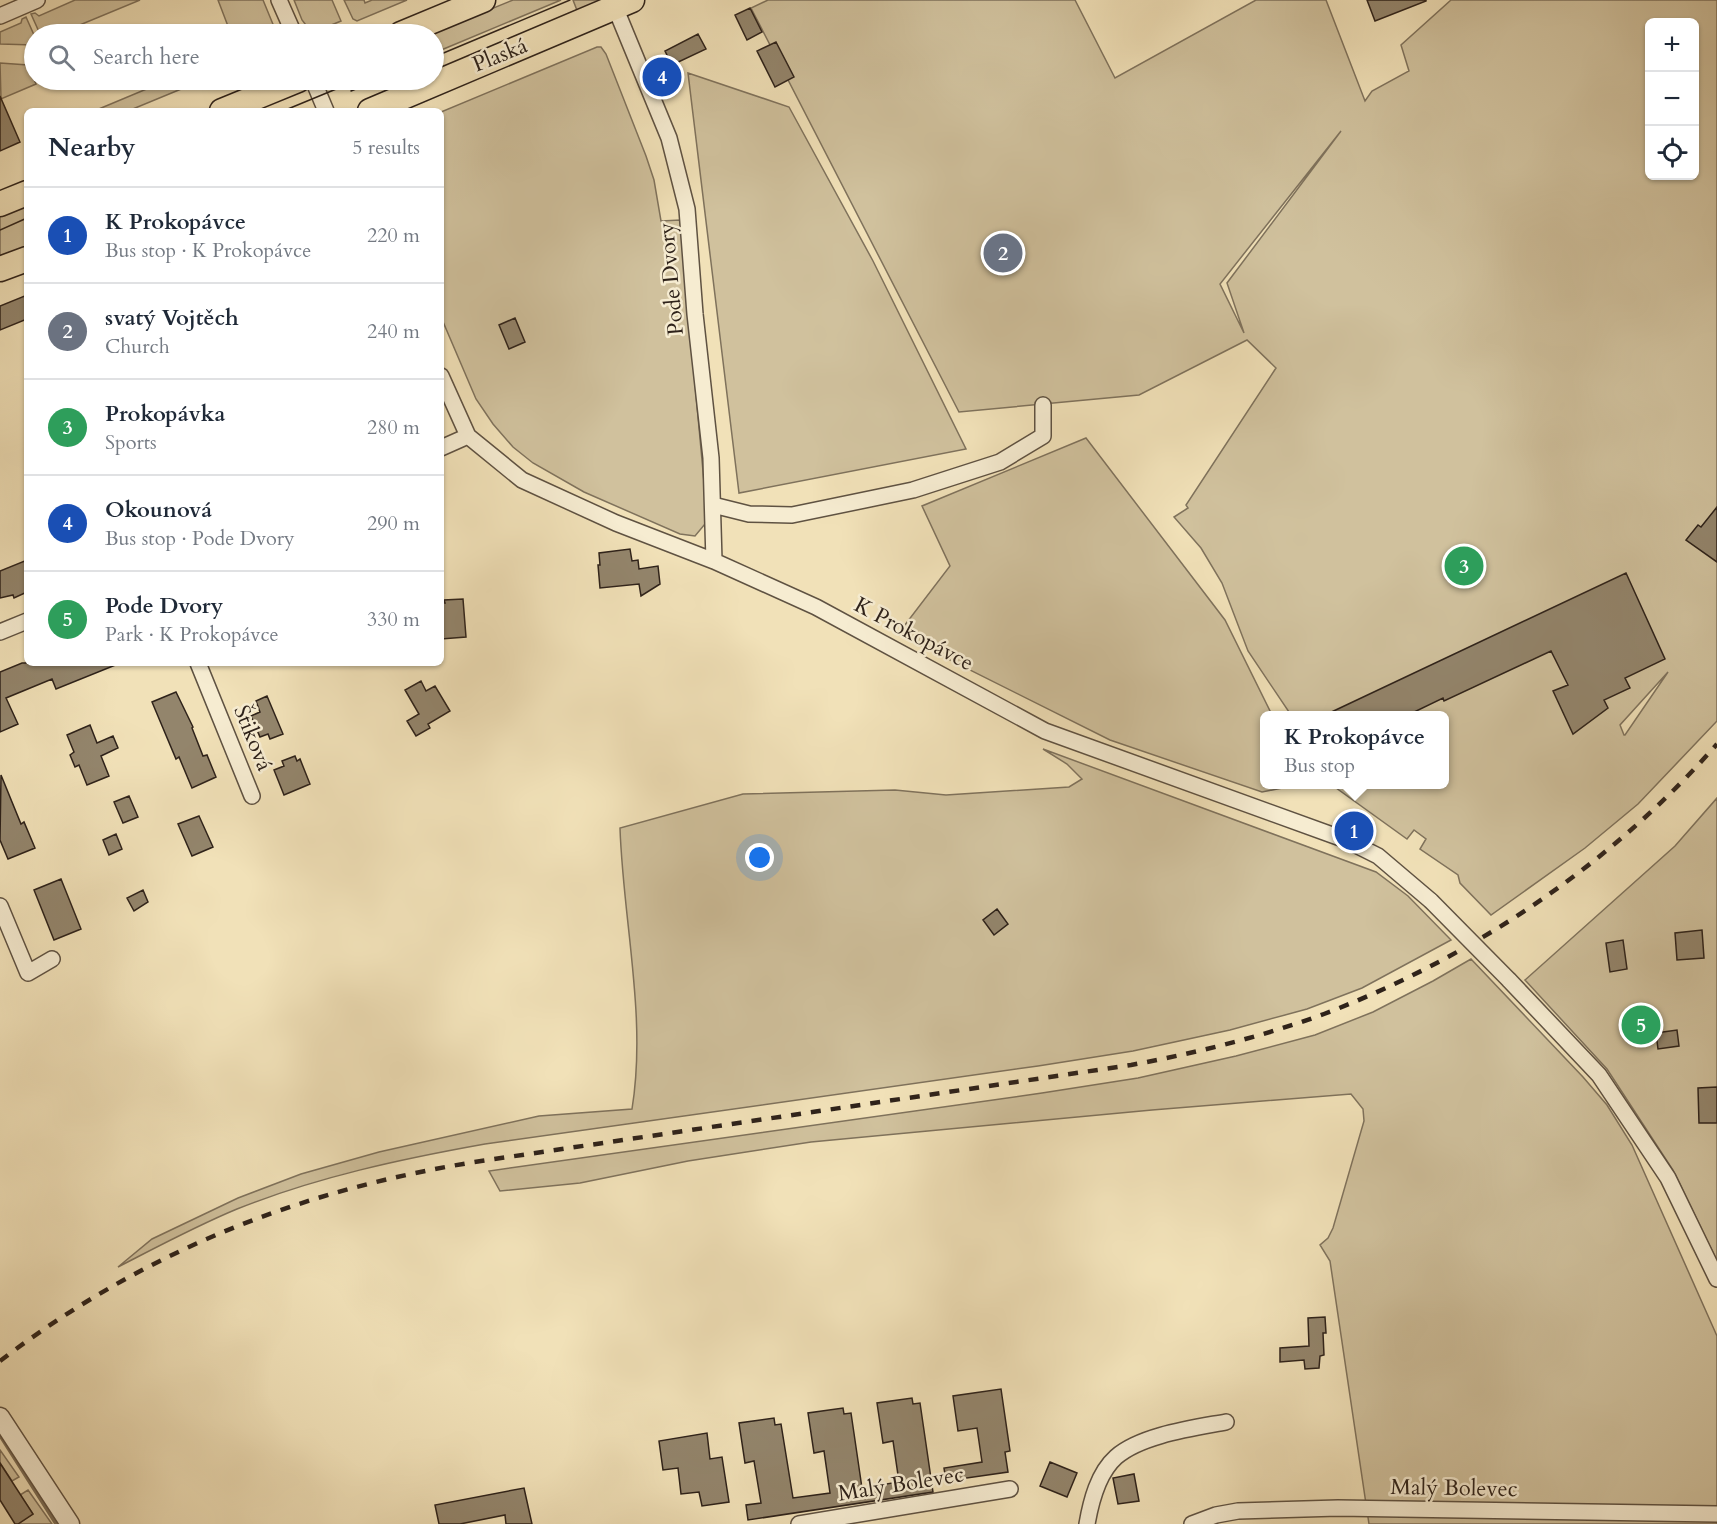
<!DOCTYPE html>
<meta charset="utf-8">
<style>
body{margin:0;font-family:Cardo,serif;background:#f6f6f7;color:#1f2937}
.controls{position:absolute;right:18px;top:18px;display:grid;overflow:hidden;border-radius:9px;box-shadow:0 2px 4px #0004}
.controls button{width:54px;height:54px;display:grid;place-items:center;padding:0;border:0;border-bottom:2px solid #e0e1e3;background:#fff;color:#1f2937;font:30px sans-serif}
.you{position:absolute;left:760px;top:858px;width:21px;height:21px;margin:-15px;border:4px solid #fff;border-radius:50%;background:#1a73e8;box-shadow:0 0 0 9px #1a73e833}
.badge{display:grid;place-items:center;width:39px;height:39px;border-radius:50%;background:#1a73e8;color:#fff;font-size:20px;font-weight:700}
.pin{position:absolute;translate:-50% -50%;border:3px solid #fff;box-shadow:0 2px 6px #0006}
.popup{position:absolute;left:1260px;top:711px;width:189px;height:78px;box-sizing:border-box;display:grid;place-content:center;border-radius:9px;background:#fff;filter:drop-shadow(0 2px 4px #0005);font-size:20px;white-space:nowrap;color:#747a83}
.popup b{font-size:22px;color:#1f2937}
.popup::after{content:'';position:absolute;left:50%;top:100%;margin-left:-12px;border:12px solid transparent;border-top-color:#fff}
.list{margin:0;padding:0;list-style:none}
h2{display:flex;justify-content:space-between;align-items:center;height:78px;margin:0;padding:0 24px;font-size:26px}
h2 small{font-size:20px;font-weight:400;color:#747a83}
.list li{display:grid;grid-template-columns:39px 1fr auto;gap:18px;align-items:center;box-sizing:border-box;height:96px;padding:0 24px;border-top:2px solid #e0e1e3}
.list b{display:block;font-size:22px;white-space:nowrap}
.list p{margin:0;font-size:20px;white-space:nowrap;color:#747a83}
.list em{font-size:20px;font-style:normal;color:#747a83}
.icon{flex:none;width:33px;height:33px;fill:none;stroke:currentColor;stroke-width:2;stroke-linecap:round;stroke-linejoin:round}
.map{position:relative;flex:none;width:1717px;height:1524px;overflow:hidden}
.search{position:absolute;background:#fff;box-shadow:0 2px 4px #0004;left:24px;top:24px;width:420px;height:66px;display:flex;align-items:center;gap:15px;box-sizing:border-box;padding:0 21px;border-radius:33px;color:#747a83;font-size:22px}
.panel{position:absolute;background:#fff;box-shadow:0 2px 4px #0004;left:24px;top:108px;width:420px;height:558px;border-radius:9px}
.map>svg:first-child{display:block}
</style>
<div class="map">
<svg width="1717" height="1524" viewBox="0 0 1717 1524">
<rect width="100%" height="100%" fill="#f1e1b8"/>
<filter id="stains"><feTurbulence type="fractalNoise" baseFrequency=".00333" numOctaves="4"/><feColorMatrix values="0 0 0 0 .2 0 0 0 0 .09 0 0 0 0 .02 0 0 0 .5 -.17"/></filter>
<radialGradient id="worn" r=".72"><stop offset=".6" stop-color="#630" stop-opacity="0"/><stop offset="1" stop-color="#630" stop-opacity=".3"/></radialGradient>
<path fill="#d0c19d" stroke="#7f725c" stroke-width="1.5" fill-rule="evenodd" d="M75,0H140L58,34H40L31,14L35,13L39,16Z
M218,0H263L277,34H231Z
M294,0H332L341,21L312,33L302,20Z
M344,0H364L365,3L372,0H407L357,21L353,19Z
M513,0H561L434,53V34H430Z
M573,0H609L578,13Z
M768,0H1075L1115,78L1256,0H1326L1365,101L1372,91L1409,71L1401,45L1451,0H1717V721L1638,804L1585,848L1491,915L1460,883L1458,875L1420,849L1426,839L1414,830L1407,839L1332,785L1444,784V716L1291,715L1248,651L1222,583L1201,548L1174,517L1188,508L1186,505L1276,368L1247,340L1139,395L959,412L751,8ZM1650,22H1694V176H1650ZM1341,131L1227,283L1244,333L1220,284ZM1668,672L1625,735H1624L1620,725Z
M26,17L34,35V45L0,44V32L21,23L22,19Z
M597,47H601L606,54L646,156L654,180L661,221L680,220L706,504L705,524L695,536L680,534L584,492L533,463L513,447L493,424L476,399L441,317V112Z
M0,63L28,65L36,84L1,99Z
M688,73L789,107L873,261L966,449L739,493Z
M168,80H203L128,111H94Z
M27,203V246L0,257V214Z
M1086,438L1225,620L1272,715L1264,716V784L1297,785L1262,792L1110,740L898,634L950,566L922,506Z
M1043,749L1376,872L1408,896L1451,940L1362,988L1307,1009L1230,1030L1133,1051L1038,1066L485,1144C401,1159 317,1177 237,1209C196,1226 157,1247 118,1267L152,1239L238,1198L301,1174L379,1152L539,1116L632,1109C647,1017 623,921 620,828L743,794L895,790L946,795L1069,787L1082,779L1067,764Z
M1717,798V1261L1673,1170L1607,1069L1525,980L1675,846Z
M1471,959L1583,1077L1607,1105L1632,1145L1717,1336V1524H1369L1330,1261L1320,1245L1328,1238L1333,1228L1364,1121L1363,1109L1351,1094L1152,1110L811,1142L688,1161L580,1183L500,1191L489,1171L1042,1093L1138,1078L1236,1056L1315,1035L1373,1012L1433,981Z
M0,1450L19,1477L12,1481L0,1463Z
M28,1490L52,1524H18L33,1514L20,1495Z"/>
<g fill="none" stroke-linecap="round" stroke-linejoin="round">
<path stroke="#7b6e58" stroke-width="5" d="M0,1434L57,1524"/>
</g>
<path fill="#93856c" stroke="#2e221a" stroke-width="1.5" d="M1367,0H1426V1L1375,21Z
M750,8L762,32L747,40L735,15Z
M698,34L706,49L672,65L665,51Z
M776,42L794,77L775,87L757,51Z
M0,96L20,142L0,151Z
M1007,238L1017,257L998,267L989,249Z
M27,295V319L0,330V306Z
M515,318L525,342L509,349L499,325Z
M1717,507V562L1686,540L1698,525L1701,527Z
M630,549L632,561L638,560L639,569L658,566L660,584L641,596L639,584L600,588L598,565H600L599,553Z
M27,560V592L14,598L13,595L0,598V571Z
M1626,573L1665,659L1625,678L1630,688L1604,700L1608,708L1573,734L1553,691L1568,685L1551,651L1444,701L1443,698L1406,716H1323Z
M463,599L466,637L441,639V603H445L444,600Z
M22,663H118V664L56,689L52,679L6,698L18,724L0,732V672Z
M421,681L426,691L435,686L450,711L428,724L430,728L416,736L407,721L419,714L405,690Z
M176,692L193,727L192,728L203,756L207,755L216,777L192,788L179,757L176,759L152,702Z
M267,696L283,734L270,739L268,734L260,737L251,716L260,712L256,701Z
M90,725L97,743L113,736L118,748L101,756L109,776L87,785L79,765L75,767L70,755L74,752L67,735Z
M295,756L297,761L300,759L310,784L284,795L274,770L284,766L282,761Z
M1,775L21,824L24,822L35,848L8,859L0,840Z
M129,796L138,817L123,823L114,802Z
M199,816L213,847L192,856L178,824Z
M116,834L122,849L109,855L103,840Z
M61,879L81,929L54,940L34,890Z
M143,890L148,902L134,911L127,898Z
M997,909L1008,924L994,935L983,920Z
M1702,930L1704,958L1677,960L1675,933Z
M1623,940L1627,969L1610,972L1606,943Z
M1677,1030L1679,1046L1658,1049L1656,1033Z
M1717,1087V1123H1699L1698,1088Z
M1325,1317L1326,1333H1323L1324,1355L1320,1356L1319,1368L1305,1369L1304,1360L1280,1362V1348L1309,1346L1308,1318Z
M1001,1389L1010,1451L1005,1452L1008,1472L946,1481L944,1468L982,1462L977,1428L958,1431L953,1396Z
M912,1398L913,1404L920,1403L933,1492L748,1520L746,1505L761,1503L754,1461L745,1463L739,1423L774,1418L775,1425L781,1424L793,1498L830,1493L824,1451L814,1453L808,1413L843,1408L844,1414L851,1413L862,1488L899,1482L893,1441L883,1443L877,1403Z
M707,1433L710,1459L722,1457L729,1502L702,1506L699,1492L681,1494L678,1468L663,1470L659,1441Z
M1050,1462L1077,1473L1067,1497L1040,1486Z
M0,1463L33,1514L18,1524H15L0,1500Z
M1134,1474L1139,1501L1118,1504L1113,1478Z
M524,1488L532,1524H506L505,1515L460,1524H439L435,1505Z"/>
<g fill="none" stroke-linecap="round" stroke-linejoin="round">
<g stroke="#5f5242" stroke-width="18">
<path id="minor" d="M279,0L294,34
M615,7L669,138L687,209L695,314L711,458L714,561
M0,16L37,0
M313,80L326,111
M441,376L468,436L522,480L616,523L714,561L816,607L1045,731L1346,840L1378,856L1431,901
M441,448L468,436
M713,505L749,514L792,515L913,490L1000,462L1043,436V405
M0,632L27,621
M198,663L252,796
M0,906L28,973L52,959
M1509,980L1599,1075L1668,1178L1717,1279
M799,1524L1010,1489
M1087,1524C1091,1501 1098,1473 1116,1457C1141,1435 1194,1428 1226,1422
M1192,1524L1216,1515L1238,1511L1338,1508L1717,1514"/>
</g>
<g stroke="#5f5242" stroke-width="21">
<path id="tertiary" d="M0,1417L70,1524"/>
</g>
<g stroke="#2e221a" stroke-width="27">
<path id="primary" d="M401,34L483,0
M222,111L298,80
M370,111L632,0
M0,204L27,193
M0,269L27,259"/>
</g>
<use href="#minor" stroke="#f6ecd1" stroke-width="15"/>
<use href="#tertiary" stroke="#f6ecd1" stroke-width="18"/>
<use href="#primary" stroke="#f1e1b8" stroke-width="24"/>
<path stroke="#2e221a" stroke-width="1.5" d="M434,57L570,0
M351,91L378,80
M283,111L358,80
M0,230L27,218"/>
<path stroke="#2e221a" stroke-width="4.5" stroke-dasharray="10 10" stroke-linecap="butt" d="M0,1361C144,1251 302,1189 481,1161L1131,1065C1196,1053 1261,1037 1324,1014C1473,957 1612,864 1717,744"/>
<g stroke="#5f5242" stroke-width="18" stroke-linecap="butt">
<path id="minor-bridge" d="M1431,901L1509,980"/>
</g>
<use href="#minor-bridge" stroke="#f6ecd1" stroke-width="15"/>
</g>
<g text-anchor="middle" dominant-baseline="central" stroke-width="5" stroke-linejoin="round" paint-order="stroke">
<g font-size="22" fill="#2e221a" stroke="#f6ecd1">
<text transform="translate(500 55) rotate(-22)">Plaská</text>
<text transform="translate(671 279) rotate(-95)">Pode Dvory</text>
<text transform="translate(914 634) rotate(28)">K Prokopávce</text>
<text transform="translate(253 738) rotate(68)">Štiková</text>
<text transform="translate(901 1484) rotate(-9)">Malý Bolevec</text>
<text transform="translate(1454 1488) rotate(1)">Malý Bolevec</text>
</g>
</g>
<rect width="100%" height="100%" filter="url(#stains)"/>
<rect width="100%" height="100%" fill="url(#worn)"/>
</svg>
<div class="controls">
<button>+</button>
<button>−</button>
<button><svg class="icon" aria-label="locate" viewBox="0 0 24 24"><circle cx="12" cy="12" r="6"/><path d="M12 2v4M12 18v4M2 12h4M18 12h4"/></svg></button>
</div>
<div class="you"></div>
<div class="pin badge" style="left:1354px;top:831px;background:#1a4fb4">1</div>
<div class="popup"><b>K Prokopávce</b>Bus stop</div>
<div class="pin badge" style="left:1003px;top:253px;background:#6b7280">2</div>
<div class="pin badge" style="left:1464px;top:566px;background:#2e9e5b">3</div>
<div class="pin badge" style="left:662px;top:77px;background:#1a4fb4">4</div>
<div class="pin badge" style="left:1641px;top:1025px;background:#2e9e5b">5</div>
<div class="search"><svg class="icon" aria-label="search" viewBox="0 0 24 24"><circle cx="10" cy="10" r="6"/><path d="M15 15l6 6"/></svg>Search here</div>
<section class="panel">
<h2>Nearby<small>5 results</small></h2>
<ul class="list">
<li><span class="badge" style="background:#1a4fb4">1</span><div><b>K Prokopávce</b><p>Bus stop · K Prokopávce</p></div><em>220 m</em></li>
<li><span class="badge" style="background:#6b7280">2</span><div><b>svatý Vojtěch</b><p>Church</p></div><em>240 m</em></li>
<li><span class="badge" style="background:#2e9e5b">3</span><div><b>Prokopávka</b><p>Sports</p></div><em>280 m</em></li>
<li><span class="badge" style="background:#1a4fb4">4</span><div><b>Okounová</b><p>Bus stop · Pode Dvory</p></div><em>290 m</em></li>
<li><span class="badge" style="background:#2e9e5b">5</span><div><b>Pode Dvory</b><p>Park · K Prokopávce</p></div><em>330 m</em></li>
</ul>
</section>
</div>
